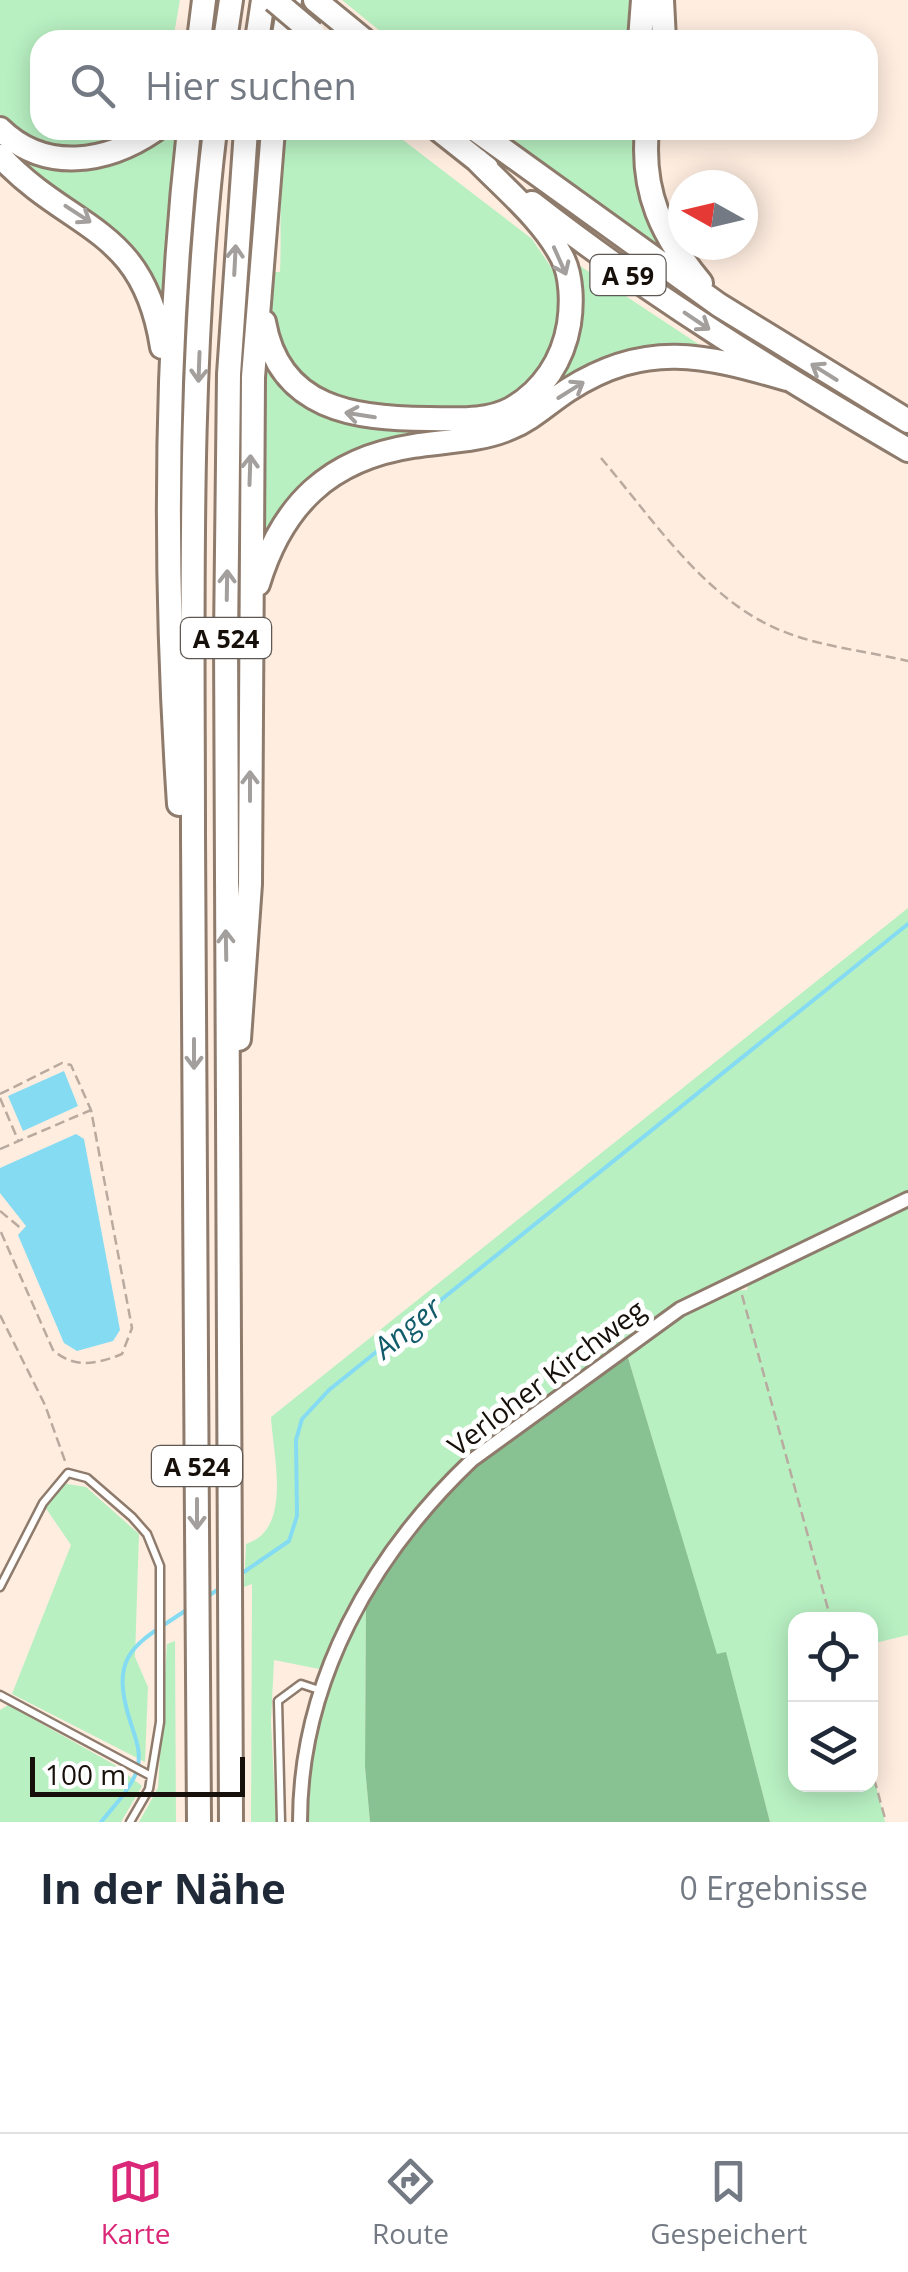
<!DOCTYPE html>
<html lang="de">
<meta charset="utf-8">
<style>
body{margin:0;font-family:"Open Sans",sans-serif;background:#f6f6f7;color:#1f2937}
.controls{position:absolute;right:30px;bottom:30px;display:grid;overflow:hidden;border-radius:20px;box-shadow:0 5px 25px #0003}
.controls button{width:90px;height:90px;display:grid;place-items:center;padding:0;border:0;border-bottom:2px solid #e0e1e3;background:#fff;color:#1f2937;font:50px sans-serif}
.compass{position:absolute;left:668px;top:170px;width:90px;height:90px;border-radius:50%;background:#fff;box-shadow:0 5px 25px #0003;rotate:278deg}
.scale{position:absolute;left:30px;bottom:25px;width:215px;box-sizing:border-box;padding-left:10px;border:5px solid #17100a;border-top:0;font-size:28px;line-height:35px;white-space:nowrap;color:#17100a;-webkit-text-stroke:8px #fff;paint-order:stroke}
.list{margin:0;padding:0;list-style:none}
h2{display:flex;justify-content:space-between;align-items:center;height:130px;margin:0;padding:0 40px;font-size:42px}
h2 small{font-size:32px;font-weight:400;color:#747a83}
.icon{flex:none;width:55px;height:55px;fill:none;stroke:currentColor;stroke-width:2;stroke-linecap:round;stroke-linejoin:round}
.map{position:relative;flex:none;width:908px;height:1822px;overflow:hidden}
.search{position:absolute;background:#fff;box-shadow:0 5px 25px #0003;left:30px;right:30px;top:30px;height:110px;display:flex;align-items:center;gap:25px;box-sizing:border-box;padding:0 35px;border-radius:30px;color:#747a83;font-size:38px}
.sheet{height:310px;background:#fff}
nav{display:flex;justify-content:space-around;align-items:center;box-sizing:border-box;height:140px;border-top:2px solid #e0e1e3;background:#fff;font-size:28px;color:#747a83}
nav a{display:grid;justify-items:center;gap:5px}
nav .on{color:#db2777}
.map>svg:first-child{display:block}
</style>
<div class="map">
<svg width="908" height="1822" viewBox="0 0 908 1822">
<rect width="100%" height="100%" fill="#ffede0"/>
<path fill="#b8f0c2" d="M0,0H180L173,40H40V130H134C90,160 37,154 0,114Z
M342,0H633V40H391Z
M168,130H179L165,310L132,250L93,215L15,160L14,150L43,163L162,137Z
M283,130H390L532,239L555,273L563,311L550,365L505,404L467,414L344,406L289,367L269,314L270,272H280C282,224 278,178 283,130Z
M576,130H640C637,176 645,210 663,251L510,137L539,140Z
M568,258L712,353L678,348L545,402L564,368Z
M260,360C312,430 359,431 441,431C343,450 313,462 257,547Z
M908,908V1197L680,1307L447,1480L324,1670L274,1660L271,1722L276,1822H251L252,1584L244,1587L246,1544C293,1529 273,1456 271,1417Z
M908,1201V1635L871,1644L870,1620H796V1784H870L871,1765L885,1822H770L726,1653L717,1655L626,1351L657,1326L728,1291L747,1290L748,1284Z
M61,1483L86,1487L139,1534L135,1657L148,1687L145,1762L12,1694L71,1545L45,1507Z
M366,1596L365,1767L370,1822H304L321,1699Z
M175,1641L176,1822H139L158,1788L167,1644Z
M8,1705L115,1765L142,1786L121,1822H0V1710Z"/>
<path fill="#88c293" d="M626,1351L717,1654L726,1652L770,1822H370L365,1767L366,1596L452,1482Z"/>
<path fill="#84dbf2" d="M64,1071L78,1106L23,1131L8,1096Z
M76,1134L84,1139L120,1330L113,1341L77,1351L64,1343L18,1235L26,1226L0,1193V1168Z"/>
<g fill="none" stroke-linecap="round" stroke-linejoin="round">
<path stroke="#84dbf2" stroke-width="4" d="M238,1576L289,1541L297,1516L296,1440L302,1419L329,1390L908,924
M205,1598L222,1587
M101,1822C113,1807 131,1789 137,1770C142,1754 136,1739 131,1724C108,1653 134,1645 188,1609"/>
<g stroke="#8e7b6c" stroke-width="11">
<path id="service" d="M0,1587L43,1503L68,1473L87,1478L132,1517L147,1534L160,1566V1722L149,1789L130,1822
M0,1695L151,1776
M281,1822L278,1701L301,1684L319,1690"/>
</g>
<g stroke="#8e7b6c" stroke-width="18">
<path id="minor" d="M300,1822C300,1681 372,1555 472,1460L680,1309L908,1199"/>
</g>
<g stroke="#8e7b6c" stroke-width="28">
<path id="motorway" d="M315,0L364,40
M662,0L664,40
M199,40L204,0
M225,40L231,0
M257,40L263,0
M283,40L290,0
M640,40L643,0
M0,129C45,173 107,163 155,130
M439,130L487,168
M476,130L719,305L908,421
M647,130C641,192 662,236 701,283
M0,156C71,232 143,225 162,347
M532,203C651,296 778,374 908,450
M264,322C279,409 355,419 429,419C455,419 487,422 511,409C543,391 563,360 569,324C572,304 572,276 562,257C543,220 505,189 477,160
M258,584C282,505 329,459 413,446C445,441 480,441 510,428C532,419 548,403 568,390C646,340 704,355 787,379
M179,804C164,579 164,354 189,130
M239,1039L250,884L253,377L273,130
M199,1822C197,1493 194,1164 193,835C193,601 187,363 215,130
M231,1822L226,638L229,374L246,130"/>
</g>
<path stroke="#b9aa9f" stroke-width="2.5" stroke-dasharray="10 5" stroke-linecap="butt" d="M601,458C653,519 705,600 782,631C822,647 866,651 908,661
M0,1094L62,1063L71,1065L91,1110L132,1328L122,1354C97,1364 74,1369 53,1350L0,1230
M0,1098L18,1140
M0,1149L91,1110
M0,1211L23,1230
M742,1295L831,1620
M0,1315L45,1405L65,1461
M870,1764L886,1822"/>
<use href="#service" stroke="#fff" stroke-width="6"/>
<use href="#minor" stroke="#fff" stroke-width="12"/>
<use href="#motorway" stroke="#fff" stroke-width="22"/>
<g stroke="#8e7b6c" stroke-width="28" stroke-linecap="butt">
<path id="motorway-bridge" d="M274,0L313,33"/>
</g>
<use href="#motorway-bridge" stroke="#fff" stroke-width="22"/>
</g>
<defs><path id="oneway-shaft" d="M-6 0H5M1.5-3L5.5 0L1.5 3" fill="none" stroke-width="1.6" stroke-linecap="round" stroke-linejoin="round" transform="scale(2.5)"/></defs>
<g stroke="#a29f9d">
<use href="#oneway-shaft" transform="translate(78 214) rotate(33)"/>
<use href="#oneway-shaft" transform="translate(235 260) rotate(-87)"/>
<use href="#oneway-shaft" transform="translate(560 261) rotate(66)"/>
<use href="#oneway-shaft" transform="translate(697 321) rotate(34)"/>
<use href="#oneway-shaft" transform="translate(199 367) rotate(92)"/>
<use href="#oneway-shaft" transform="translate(824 372) rotate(-148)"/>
<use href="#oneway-shaft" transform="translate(571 390) rotate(-32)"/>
<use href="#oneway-shaft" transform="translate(360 415) rotate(-171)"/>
<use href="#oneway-shaft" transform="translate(250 470) rotate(-88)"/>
<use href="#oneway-shaft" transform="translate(227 585) rotate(-89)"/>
<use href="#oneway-shaft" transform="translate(250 786) rotate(-90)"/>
<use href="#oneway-shaft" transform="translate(226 945) rotate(-91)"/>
<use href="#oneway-shaft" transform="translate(194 1054) rotate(90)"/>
<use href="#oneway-shaft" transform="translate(197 1514) rotate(90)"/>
</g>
<g text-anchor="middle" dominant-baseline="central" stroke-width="10" stroke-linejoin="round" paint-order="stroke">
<g fill="#fff" stroke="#5d5854" stroke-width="2.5">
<rect x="590.5" y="255" width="75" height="40" rx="8"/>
<rect x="181" y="618" width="90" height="40" rx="8"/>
<rect x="152" y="1446" width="90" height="40" rx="8"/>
</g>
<g font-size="25" font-weight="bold" fill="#17100a">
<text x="628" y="275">A 59</text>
<text x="226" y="638">A 524</text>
<text x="197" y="1466">A 524</text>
</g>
<g font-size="28" fill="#17100a" stroke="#fff">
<text transform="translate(546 1377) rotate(-37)">Verloher Kirchweg</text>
</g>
<g font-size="30" font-style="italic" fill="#115b6b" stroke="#fff">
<text transform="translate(407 1327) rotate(-39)">Anger</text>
</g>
</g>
</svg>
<div class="controls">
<button><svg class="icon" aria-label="locate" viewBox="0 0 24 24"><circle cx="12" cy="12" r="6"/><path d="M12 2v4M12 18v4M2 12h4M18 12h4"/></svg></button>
<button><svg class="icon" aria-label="layers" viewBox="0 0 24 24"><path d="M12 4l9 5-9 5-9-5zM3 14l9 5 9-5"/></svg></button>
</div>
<svg class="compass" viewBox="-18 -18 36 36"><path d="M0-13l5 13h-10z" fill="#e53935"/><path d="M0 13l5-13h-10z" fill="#747a83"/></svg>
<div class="scale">100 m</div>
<div class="search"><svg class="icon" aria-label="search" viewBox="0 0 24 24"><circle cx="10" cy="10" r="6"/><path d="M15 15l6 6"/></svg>Hier suchen</div>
</div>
<section class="sheet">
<h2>In der Nähe<small>0 Ergebnisse</small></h2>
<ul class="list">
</ul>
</section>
<nav>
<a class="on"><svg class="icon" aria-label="map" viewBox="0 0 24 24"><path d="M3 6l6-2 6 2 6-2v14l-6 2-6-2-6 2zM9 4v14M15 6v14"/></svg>Karte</a>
<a><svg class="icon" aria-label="directions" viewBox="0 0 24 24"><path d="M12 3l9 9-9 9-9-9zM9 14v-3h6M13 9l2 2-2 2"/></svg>Route</a>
<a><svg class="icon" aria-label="saved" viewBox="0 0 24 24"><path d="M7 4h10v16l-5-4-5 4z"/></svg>Gespeichert</a>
</nav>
